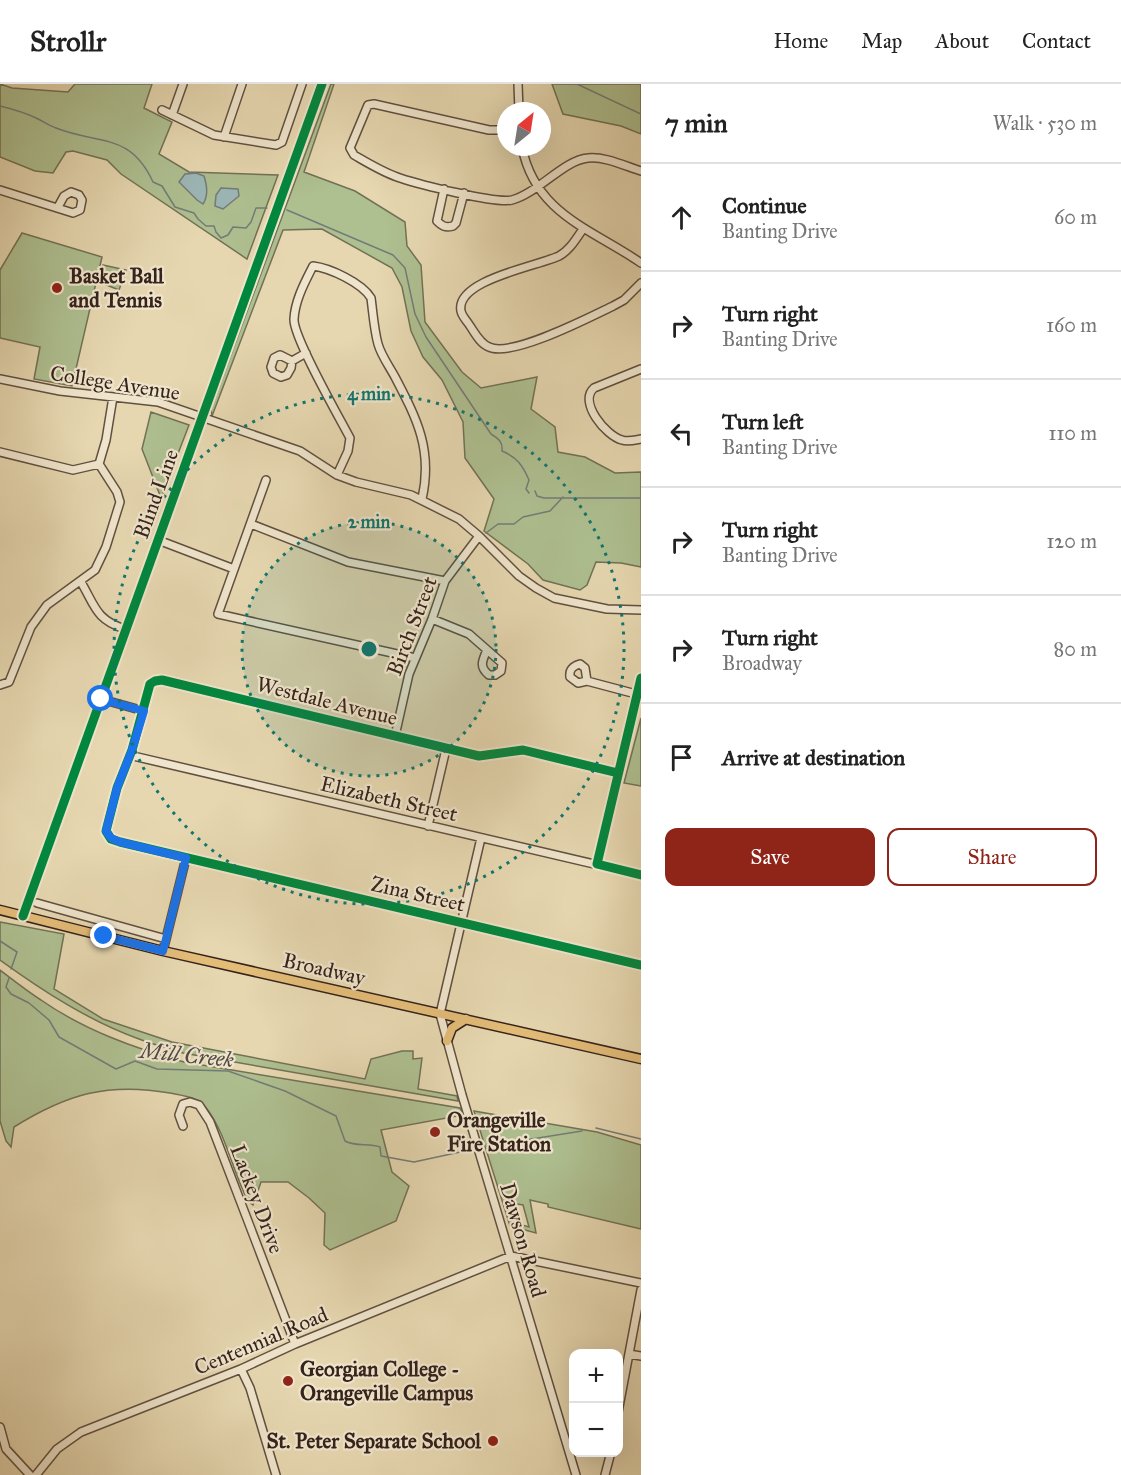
<!DOCTYPE html>
<meta charset="utf-8">
<style>
body{margin:0;font-family:"IM FELL Great Primer",serif;background:#f2f2f2;color:#222}
.controls{position:absolute;right:18px;bottom:18px;display:grid;overflow:hidden;border-radius:12px;box-shadow:0 6px 24px #0002}
.controls button{width:54px;height:54px;display:grid;place-items:center;padding:0;border:0;border-bottom:2px solid #e0e0e0;background:#fff;color:#222;font:30px sans-serif}
.compass{position:absolute;left:497px;top:18px;width:54px;height:54px;border-radius:50%;background:#fff;box-shadow:0 6px 24px #0002;rotate:30deg}
.stop{position:absolute;width:18px;height:18px;margin:-14px;border:4px solid #1a73e8;border-radius:50%;background:#fff}
.stop.end{background:#1a73e8;border-color:#fff;box-shadow:0 2px 6px #0008}
.list{margin:0;padding:0;list-style:none}
h2{display:flex;justify-content:space-between;align-items:center;height:78px;margin:0;padding:0 24px;font-size:26px}
h2 small{font-size:20px;font-weight:400;color:#767676}
.list li{display:grid;grid-template-columns:39px 1fr auto;gap:18px;align-items:center;box-sizing:border-box;height:108px;padding:0 24px;border-top:2px solid #e0e0e0}
.list b{display:block;font-size:22px;white-space:nowrap}
.list p{margin:0;font-size:20px;white-space:nowrap;color:#767676}
.list em{font-size:20px;font-style:normal;color:#767676}
.actions{display:flex;gap:12px;padding:18px 24px}
.actions a{flex:1;padding:14px 0;border:2px solid #8f2418;border-radius:12px;text-align:center;font-size:21px;color:#8f2418}
.actions .main{background:#8f2418;color:#fff}
.icon{flex:none;width:33px;height:33px;fill:none;stroke:currentColor;stroke-width:2;stroke-linecap:round;stroke-linejoin:round}
.map{position:relative;flex:none;width:641px;height:1391px;overflow:hidden}
header{display:flex;align-items:center;gap:36px;box-sizing:border-box;height:84px;padding:0 30px;background:#fff;border-bottom:2px solid #e0e0e0}
header strong{font-size:28px}
nav{display:flex;gap:33px;margin-inline-start:auto;font-size:21px}
main{display:flex}
aside{flex:1;background:#fff}
.map>svg:first-child{display:block}
</style>
<header>
<strong>Strollr</strong>
<nav><a>Home</a><a>Map</a><a>About</a><a>Contact</a></nav>
</header>
<main>
<div class="map">
<svg width="641" height="1391" viewBox="0 0 641 1391">
<rect width="100%" height="100%" fill="#e6d7b0"/>
<filter id="stains"><feTurbulence type="fractalNoise" baseFrequency=".00333" numOctaves="4"/><feColorMatrix values="0 0 0 0 .2 0 0 0 0 .09 0 0 0 0 .02 0 0 0 .5 -.17"/></filter>
<radialGradient id="worn" r=".72"><stop offset=".6" stop-color="#630" stop-opacity="0"/><stop offset="1" stop-color="#630" stop-opacity=".3"/></radialGradient>
<path fill="#aebf90" stroke="#727156" stroke-width="1.5" fill-rule="evenodd" d="M0,0L12,4L68,8L75,0H152L144,24L172,38L159,70L189,88L278,91L247,175L121,90L107,76L73,67L66,68L53,89L35,87L0,73Z
M331,0H334L304,88L355,107L405,138L407,162L421,181L425,238L462,288L481,304L537,293L531,325L555,343L558,368L585,373L615,389L641,388V483L621,479L596,478L587,501L580,506L543,496L528,480L484,447L494,415L465,374L463,338L442,296L423,273L411,247L402,203L392,184L322,145L283,146L212,332L211,325Z
M552,0H641V50L621,42L563,30Z
M22,149L102,173L72,302L34,295L40,263L0,254V186Z
M103,181L126,186L119,206L99,198Z
M151,328L189,341L161,414L142,365Z
M641,634V702L624,699Z
M0,838L64,850L54,905L103,935L172,958L365,995L371,975L402,967H413V975L422,974L418,1005L457,1012L458,1017L183,969C169,964 154,961 139,955C89,937 43,907 0,876Z
M0,886C13,896 27,907 41,916C84,946 134,964 184,978L460,1024L463,1031L381,1046L392,1088L409,1102L396,1137L330,1166L324,1161L325,1129L309,1114L288,1098H261L253,1121L248,1117C232,1087 227,1052 207,1025C199,1013 184,1012 170,1009C108,998 67,1010 14,1043L11,1063L6,1057L0,1037Z
M474,1027L597,1048L641,1061V1145L548,1123V1120L530,1116L536,1149L510,1142ZM505,1118L523,1121L529,1143L511,1138Z"/>
<path fill="#9cb7b7" stroke="#737c79" stroke-width="1.5" d="M196,89L204,92C207,101 209,111 203,120L197,116L179,98L185,90Z
M221,104L238,105L239,112L223,125L215,122L216,111Z"/>
<g fill="none" stroke-linecap="round" stroke-linejoin="round">
<path stroke="#737c79" stroke-width="1.5" d="M577,0L641,30
M0,22C12,25 24,28 36,34C43,37 49,42 56,44C99,61 130,48 153,98L162,102L175,123L194,129L198,135L206,142H214L216,148L221,154L228,151L233,143L246,144L251,138L256,124H267
M287,126L393,171L405,184L415,230L426,253L491,350C499,355 503,358 502,367C517,373 523,382 529,396L526,405L529,409
M535,407L537,412L544,414H641
M486,449L498,440H514L523,433L550,427L563,413
M0,857L17,868L11,885
M9,894L6,903L11,910L29,919L49,936L59,953L116,985L135,977L157,985L228,987L285,1007L336,1032L345,1057C356,1063 368,1059 380,1063L381,1072L414,1078L474,1065
M596,1044L641,1055
M482,1063L582,1047"/>
<g stroke="#615041" stroke-width="10">
<path id="minor" d="M518,0L519,27
M162,26L214,51L276,61L282,58L302,0
M172,31L183,0
M506,46H489L374,20L368,21L350,64L354,71C368,79 384,89 400,94C418,100 496,120 512,116C538,109 564,76 588,74C604,72 625,82 641,87
M224,53L242,0
M522,63C535,130 592,145 641,179
M444,105L437,137C442,142 445,144 453,142L456,139L464,109
M0,106L73,129L80,126L82,116L79,111L71,108L64,112L58,123
M583,145C576,155 570,166 559,172C538,182 455,196 461,227C462,232 466,236 468,239C474,247 479,259 489,263C511,274 590,233 613,222L624,216L641,199
M292,277L280,271L274,274L271,283L273,289L281,293L287,291L291,284L292,277L306,269
M641,285L594,304C578,318 606,352 622,356C628,358 635,356 641,355
M0,295L60,307L158,318L300,367L337,391L356,398L411,411L459,435L479,452L519,492L536,504L554,514L607,525L641,526
M0,368L73,386L99,380
M337,391L348,367L350,354C339,333 293,253 294,235C295,216 305,198 313,182C330,184 362,199 371,214C373,229 374,245 378,260C381,271 389,282 395,293C417,335 433,366 422,415
M266,396L218,530L415,574
M251,440L348,478L445,497
M158,456L234,485
M81,498C95,522 96,536 125,545
M432,535L469,550L502,579L501,587L495,591H489C479,583 482,577 487,566
M587,597L585,584L580,580C573,582 569,585 570,593L578,599L587,597L636,610
M0,601L9,598L31,543L47,521L95,486L106,463L120,418L117,408L99,380L106,356L113,313
M101,615L144,627
M395,652L409,590L432,535L445,497L479,452
M129,671L641,791
M618,689L523,666L479,672L162,596L155,597L150,600L132,666L117,704L106,747L111,755L120,758L641,881
M428,742L446,665
M481,754L440,930L462,1011L576,1391
M597,780L641,594
M37,819L166,855
M23,832L322,0
M163,867L186,774
M183,1042L179,1031L183,1020L190,1018L199,1021L210,1038L295,1260
M511,1172L641,1199
M629,1270L641,1272
M241,1285L250,1304L276,1391
M618,1328L641,1206
M0,1343L6,1365L30,1391
M36,1391L57,1365L81,1348L241,1285L295,1260L511,1172
M605,1391L611,1368"/>
</g>
<g stroke="#35231c" stroke-width="11">
<path id="major" d="M0,826L163,867L641,975
M447,957L452,944L466,935"/>
</g>
<use href="#minor" stroke="#efe5cc" stroke-width="7"/>
<use href="#major" stroke="#e3bc78" stroke-width="8"/>
<g stroke="#efe5cc" stroke-width="13">
<path id="cycleway" d="M641,594L597,780L641,791
M618,689L523,666L479,672L162,596L155,597L150,600L132,666L117,704L106,747L111,755L120,758L641,881
M23,832L322,0"/>
</g>
<use href="#cycleway" stroke="#00873e" stroke-width="9"/>
</g>
<g fill="none" stroke-linecap="round" stroke-linejoin="round">
<path stroke="#1a73e8" stroke-width="8" d="M101,615L144,627L132,666L117,704L106,747L111,754L120,758L186,774L163,867L104,852"/>
</g>
<circle cx="369" cy="565" r="127" fill="#0f766e" fill-opacity=".12"/>
<g fill="none" stroke="#0f766e" stroke-width="3" stroke-dasharray="3 6">
<circle cx="369" cy="565" r="127"/>
<circle cx="369" cy="565" r="255"/>
</g>
<g fill="#8f2418" stroke="#efe5cc" stroke-width="2">
<circle cx="57" cy="204" r="6"/>
<circle cx="435" cy="1048" r="6"/>
<circle cx="288" cy="1297" r="6"/>
<circle cx="493" cy="1357" r="6"/>
</g>
<g text-anchor="middle" dominant-baseline="central" stroke-width="4.5" stroke-linejoin="round" paint-order="stroke">
<g font-size="21" font-weight="bold" fill="#35231c" stroke="#efe5cc" text-anchor="start">
<text x="69" y="192">Basket Ball<tspan x="69" dy="24">and Tennis</tspan></text>
<text x="447" y="1036">Orangeville<tspan x="447" dy="24">Fire Station</tspan></text>
<text x="300" y="1285">Georgian College -<tspan x="300" dy="24">Orangeville Campus</tspan></text>
<text x="481" y="1357" text-anchor="end">St. Peter Separate School</text>
</g>
<g font-size="21" fill="#35231c" stroke="#efe5cc">
<text transform="translate(115 299) rotate(9)">College Avenue</text>
<text transform="translate(156 410) rotate(-70)">Blind Line</text>
<text transform="translate(412 542) rotate(-69)">Birch Street</text>
<text transform="translate(327 617) rotate(14)">Westdale Avenue</text>
<text transform="translate(389 715) rotate(13)">Elizabeth Street</text>
<text transform="translate(418 810) rotate(13)">Zina Street</text>
<text transform="translate(324 885) rotate(13)">Broadway</text>
<text transform="translate(257 1115) rotate(69)">Lackey Drive</text>
<text transform="translate(523 1156) rotate(74)">Dawson Road</text>
<text transform="translate(261 1257) rotate(-23)">Centennial Road</text>
</g>
<g font-size="22" font-style="italic" fill="#4f4843" stroke="#efe5cc">
<text transform="translate(187 971) rotate(6)">Mill Creek</text>
</g>
</g>
<circle cx="369" cy="565" r="9" fill="#0f766e" stroke="#efe5cc" stroke-width="3"/>
<g font-size="18" text-anchor="middle" font-weight="bold" fill="#0f766e" stroke="#efe5cc" stroke-width="4.5" stroke-linejoin="round" paint-order="stroke">
<text x="369" y="316">4 min</text>
<text x="369" y="444">2 min</text>
</g>
<rect width="100%" height="100%" filter="url(#stains)"/>
<rect width="100%" height="100%" fill="url(#worn)"/>
</svg>
<div class="controls">
<button>+</button>
<button>−</button>
</div>
<svg class="compass" viewBox="-18 -18 36 36"><path d="M0-13l5 13h-10z" fill="#e53935"/><path d="M0 13l5-13h-10z" fill="#767676"/></svg>
<div class="stop" style="left:101px;top:615px"></div>
<div class="stop end" style="left:104px;top:852px"></div>
</div>
<aside>
<h2>7 min<small>Walk · 530 m</small></h2>
<ul class="list">
<li><svg class="icon" aria-label="ahead" viewBox="0 0 24 24"><path d="M12 20V5M6 11l6-6 6 6"/></svg><div><b>Continue</b><p>Banting Drive</p></div><em>60 m</em></li>
<li><svg class="icon" aria-label="right" viewBox="0 0 24 24"><path d="M7 20v-9h11M14 6l5 5-5 5"/></svg><div><b>Turn right</b><p>Banting Drive</p></div><em>160 m</em></li>
<li><svg class="icon" aria-label="left" viewBox="0 0 24 24"><path d="M17 20v-9H6M10 6l-5 5 5 5"/></svg><div><b>Turn left</b><p>Banting Drive</p></div><em>110 m</em></li>
<li><svg class="icon" aria-label="right" viewBox="0 0 24 24"><path d="M7 20v-9h11M14 6l5 5-5 5"/></svg><div><b>Turn right</b><p>Banting Drive</p></div><em>120 m</em></li>
<li><svg class="icon" aria-label="right" viewBox="0 0 24 24"><path d="M7 20v-9h11M14 6l5 5-5 5"/></svg><div><b>Turn right</b><p>Broadway</p></div><em>80 m</em></li>
<li><svg class="icon" aria-label="arrive" viewBox="0 0 24 24"><path d="M6 21V4h12l-3 4 3 4H6"/></svg><div><b>Arrive at destination</b></div></li>
</ul>
<div class="actions"><a class="main">Save</a><a>Share</a></div>
</aside>
</main>
